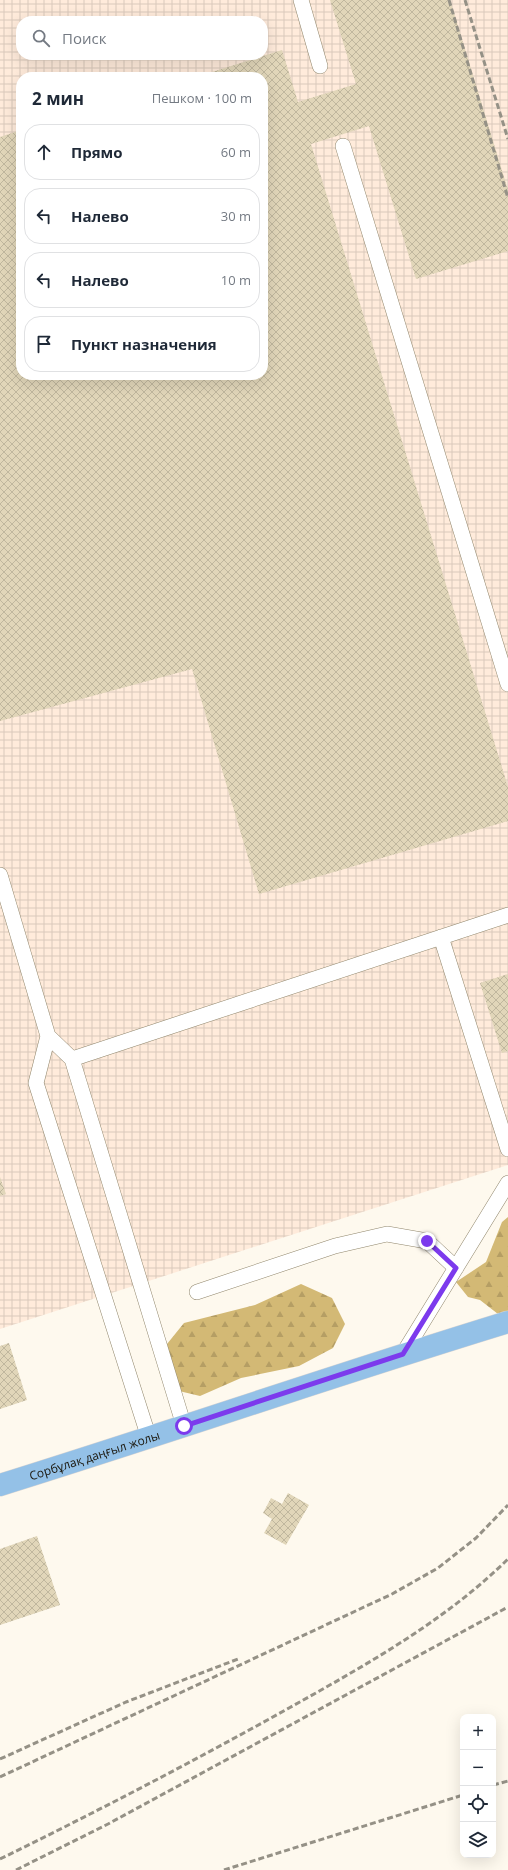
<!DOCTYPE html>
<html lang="ru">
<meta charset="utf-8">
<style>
body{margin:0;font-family:"Open Sans",sans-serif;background:#f6f6f7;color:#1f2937}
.controls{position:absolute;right:12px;bottom:12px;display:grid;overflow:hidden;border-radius:8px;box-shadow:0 4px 16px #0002}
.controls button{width:36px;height:36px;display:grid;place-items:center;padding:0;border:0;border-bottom:1px solid #e0e1e3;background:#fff;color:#1f2937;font:20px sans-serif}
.stop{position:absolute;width:12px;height:12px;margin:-9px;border:3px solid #7c3aed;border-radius:50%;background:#fff}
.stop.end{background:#7c3aed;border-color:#fff;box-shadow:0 1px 4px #0008}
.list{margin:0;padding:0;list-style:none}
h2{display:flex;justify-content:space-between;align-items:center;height:52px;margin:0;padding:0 16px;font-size:17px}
h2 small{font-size:13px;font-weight:400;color:#747a83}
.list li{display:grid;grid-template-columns:26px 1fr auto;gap:12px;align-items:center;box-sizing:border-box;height:56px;margin:0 8px 8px;padding:0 8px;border:1px solid #e0e1e3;border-radius:16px}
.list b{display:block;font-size:15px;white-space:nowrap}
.list em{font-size:13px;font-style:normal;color:#747a83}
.icon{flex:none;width:22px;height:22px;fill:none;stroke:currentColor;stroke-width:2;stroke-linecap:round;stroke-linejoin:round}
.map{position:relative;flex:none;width:508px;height:1870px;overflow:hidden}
.search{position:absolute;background:#fff;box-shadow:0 4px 16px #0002;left:16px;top:16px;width:252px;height:44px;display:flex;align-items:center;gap:10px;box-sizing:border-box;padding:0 14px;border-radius:16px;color:#747a83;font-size:15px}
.panel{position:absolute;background:#fff;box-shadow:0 4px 16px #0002;left:16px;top:72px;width:252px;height:308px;border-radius:16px}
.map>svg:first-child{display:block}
</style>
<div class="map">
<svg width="508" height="1870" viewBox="0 0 508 1870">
<defs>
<pattern id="industrial-grid" width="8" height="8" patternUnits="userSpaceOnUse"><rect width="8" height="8" fill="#ffebdb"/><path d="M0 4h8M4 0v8" fill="none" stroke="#dac9bb"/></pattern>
<pattern id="forest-firs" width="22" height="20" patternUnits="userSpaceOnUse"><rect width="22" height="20" fill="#d3b975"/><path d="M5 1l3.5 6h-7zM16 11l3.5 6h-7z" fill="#b59e64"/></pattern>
<pattern id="building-cross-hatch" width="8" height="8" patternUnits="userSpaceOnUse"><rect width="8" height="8" fill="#e1d6b9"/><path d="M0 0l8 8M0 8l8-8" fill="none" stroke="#c0b79e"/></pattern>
</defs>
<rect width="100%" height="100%" fill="#fef9ee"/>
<path fill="url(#industrial-grid)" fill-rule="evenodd" d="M0,0H508V1165L0,1329ZM21,21H263V55H21ZM21,77H263V375H21Z"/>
<path fill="url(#forest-firs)" d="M508,1217V1311L498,1314L480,1300L468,1297L456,1282L486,1262L502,1222Z
M301,1284L332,1298L345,1324L333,1348L299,1366L241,1378L200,1396L179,1391L167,1344L184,1323L255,1305Z"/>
<path fill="url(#building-cross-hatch)" d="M330,0H450L508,190V251L416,279L369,126L311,144L508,787V821L259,894L192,669L0,721V137L21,130V375H263V77H196L282,50L298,102L356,84Z
M508,974V1051L502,1053L480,983Z
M0,1177L6,1194L0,1196Z
M9,1343L27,1400L0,1409V1346Z
M288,1493L309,1505L286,1545L264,1533L272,1519L263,1513L271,1498L282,1504Z
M37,1536L60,1605L0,1625V1549Z"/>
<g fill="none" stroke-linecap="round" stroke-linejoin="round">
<g stroke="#91876d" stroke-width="16">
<path id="service" d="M301,0L320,66
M343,146L508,684
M0,875L48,1036L36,1083L149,1438
M441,937L508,1149
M48,1036L72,1059
M197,1292L335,1246L387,1234L427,1241L456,1268
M403,1354L508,1183
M184,1426L72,1059L508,915"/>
</g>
<g stroke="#d6d5d4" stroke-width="23">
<g id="primary">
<path id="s1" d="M0,1485C170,1432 338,1374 508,1322"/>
</g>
</g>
<use href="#service" stroke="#fff" stroke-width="15"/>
<use href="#primary" stroke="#94c1e7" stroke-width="22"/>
<path stroke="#959186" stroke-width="3" stroke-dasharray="6 3" stroke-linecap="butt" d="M449,0L508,198
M465,0L508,139
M0,1759L126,1702L238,1659
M0,1777L392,1594L438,1568L476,1538L508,1505
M493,1785L508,1781
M0,1859C98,1811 194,1761 289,1708C366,1665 445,1621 508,1559
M16,1870L108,1824L508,1607
M224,1870L463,1795"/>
</g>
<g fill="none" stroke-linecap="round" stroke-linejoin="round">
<path stroke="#7c3aed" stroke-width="5" d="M184,1426L403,1354L456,1268L427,1241"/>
</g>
<g text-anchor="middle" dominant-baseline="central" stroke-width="3.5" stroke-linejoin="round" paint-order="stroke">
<g font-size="12" fill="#1c180e" stroke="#fff">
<text stroke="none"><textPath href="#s1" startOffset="99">Сорбұлақ даңғыл жолы</textPath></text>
</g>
</g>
</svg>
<div class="controls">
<button>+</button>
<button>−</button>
<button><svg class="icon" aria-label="locate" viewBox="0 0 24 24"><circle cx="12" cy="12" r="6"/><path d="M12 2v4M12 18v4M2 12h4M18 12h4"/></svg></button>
<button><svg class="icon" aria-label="layers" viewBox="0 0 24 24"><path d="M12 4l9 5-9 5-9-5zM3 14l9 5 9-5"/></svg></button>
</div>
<div class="stop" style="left:184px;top:1426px"></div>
<div class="stop end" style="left:427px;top:1241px"></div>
<div class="search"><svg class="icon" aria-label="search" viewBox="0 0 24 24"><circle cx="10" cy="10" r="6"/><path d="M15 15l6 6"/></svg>Поиск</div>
<section class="panel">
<h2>2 мин<small>Пешком · 100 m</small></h2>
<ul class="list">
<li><svg class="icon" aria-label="ahead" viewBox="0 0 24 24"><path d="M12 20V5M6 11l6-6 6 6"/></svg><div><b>Прямо</b></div><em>60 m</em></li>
<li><svg class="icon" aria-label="left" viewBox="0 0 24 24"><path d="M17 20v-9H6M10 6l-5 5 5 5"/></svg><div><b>Налево</b></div><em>30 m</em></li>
<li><svg class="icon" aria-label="left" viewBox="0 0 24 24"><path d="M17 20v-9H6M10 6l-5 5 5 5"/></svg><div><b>Налево</b></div><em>10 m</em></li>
<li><svg class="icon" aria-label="arrive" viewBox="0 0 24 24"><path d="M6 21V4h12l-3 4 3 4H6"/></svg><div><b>Пункт назначения</b></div></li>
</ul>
</section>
</div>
